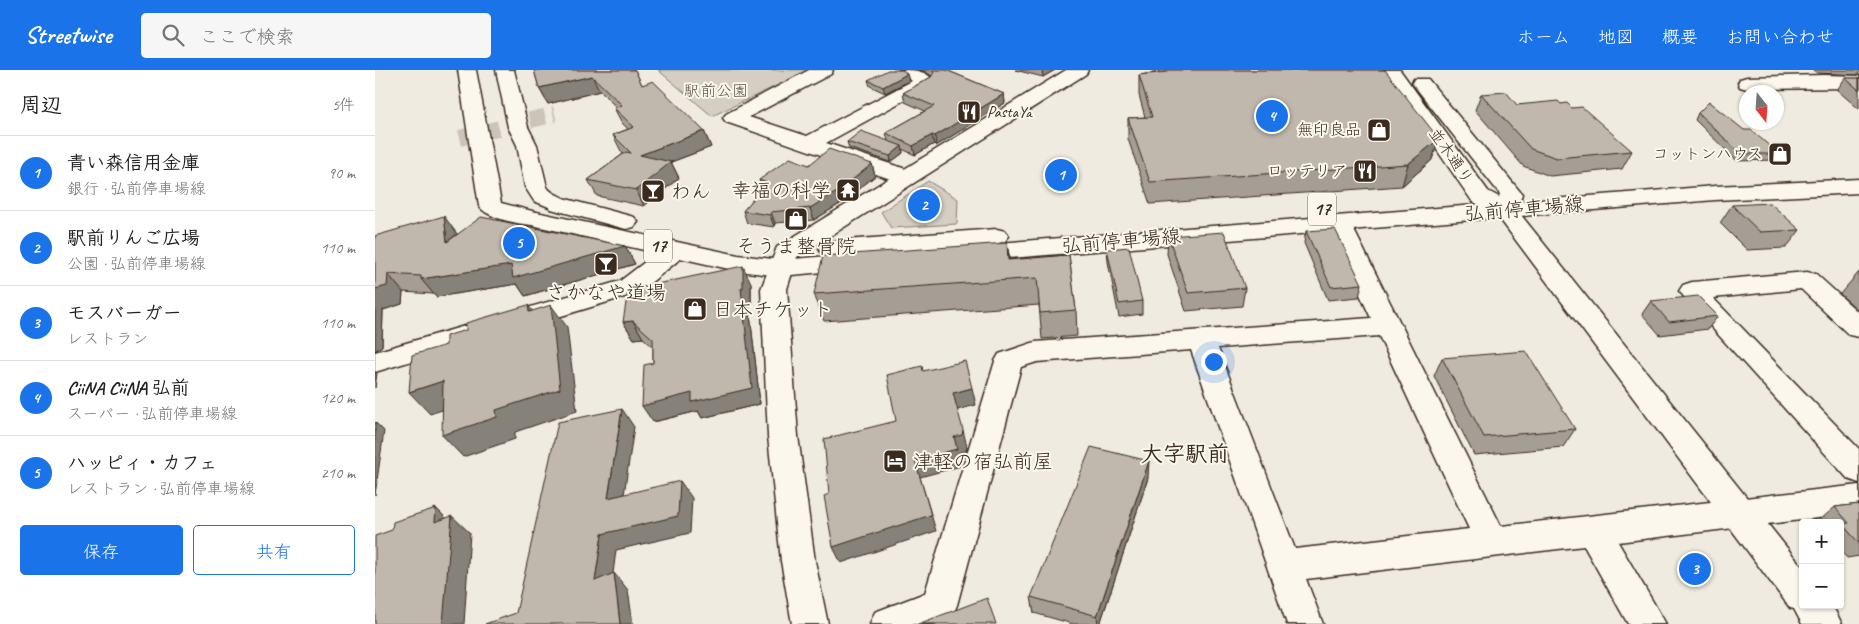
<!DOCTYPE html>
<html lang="ja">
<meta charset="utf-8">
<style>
body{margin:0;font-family:Caveat,"Klee One",sans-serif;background:#f6f6f6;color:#202124}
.controls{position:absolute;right:15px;bottom:15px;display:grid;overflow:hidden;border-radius:5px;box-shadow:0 1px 4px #0004}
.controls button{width:45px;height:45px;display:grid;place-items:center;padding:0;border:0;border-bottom:1px solid #e0e0e0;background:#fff;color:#202124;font:25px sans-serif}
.compass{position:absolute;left:1364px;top:15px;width:45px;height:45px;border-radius:50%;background:#fff;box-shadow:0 1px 4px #0004;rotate:163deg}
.you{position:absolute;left:838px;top:291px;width:18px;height:18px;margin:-12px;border:4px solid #fff;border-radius:50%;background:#1a73e8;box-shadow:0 0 0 8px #1a73e833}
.badge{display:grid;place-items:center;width:32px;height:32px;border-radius:50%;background:#1a73e8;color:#fff;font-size:16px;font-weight:700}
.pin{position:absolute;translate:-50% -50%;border:2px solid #fff;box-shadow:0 1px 5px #0006}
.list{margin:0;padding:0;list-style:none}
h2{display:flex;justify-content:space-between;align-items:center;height:65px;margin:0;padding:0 20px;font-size:21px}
h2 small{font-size:16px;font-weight:400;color:#757577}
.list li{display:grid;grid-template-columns:32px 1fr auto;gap:15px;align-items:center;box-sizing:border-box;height:75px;padding:0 20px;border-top:1px solid #e0e0e0}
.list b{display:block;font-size:19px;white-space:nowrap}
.list p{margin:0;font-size:16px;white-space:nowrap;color:#757577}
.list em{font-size:16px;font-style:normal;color:#757577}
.actions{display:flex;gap:10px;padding:15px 20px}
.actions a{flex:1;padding:11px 0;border:1px solid #1a73e8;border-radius:5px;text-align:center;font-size:18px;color:#1a73e8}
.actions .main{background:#1a73e8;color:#fff}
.icon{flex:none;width:28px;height:28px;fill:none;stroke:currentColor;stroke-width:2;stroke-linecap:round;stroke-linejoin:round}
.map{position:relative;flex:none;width:1484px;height:554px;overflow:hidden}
header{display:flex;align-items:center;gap:30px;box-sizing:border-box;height:70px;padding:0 25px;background:#1a73e8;color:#fff}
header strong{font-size:24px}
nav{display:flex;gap:28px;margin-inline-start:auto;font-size:18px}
.search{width:350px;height:45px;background:#f6f6f6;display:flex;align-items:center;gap:12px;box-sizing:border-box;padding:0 18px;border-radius:5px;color:#757577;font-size:19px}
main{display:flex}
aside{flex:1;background:#fff}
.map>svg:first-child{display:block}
</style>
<header>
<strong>Streetwise</strong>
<div class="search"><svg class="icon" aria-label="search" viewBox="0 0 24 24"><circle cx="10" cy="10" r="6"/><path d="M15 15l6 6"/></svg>ここで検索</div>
<nav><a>ホーム</a><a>地図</a><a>概要</a><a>お問い合わせ</a></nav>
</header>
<main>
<aside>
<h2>周辺<small>5件</small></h2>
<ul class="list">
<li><span class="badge">1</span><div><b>青い森信用金庫</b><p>銀行 · 弘前停車場線</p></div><em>90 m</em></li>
<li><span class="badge">2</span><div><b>駅前りんご広場</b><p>公園 · 弘前停車場線</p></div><em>110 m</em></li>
<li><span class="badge">3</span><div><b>モスバーガー</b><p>レストラン</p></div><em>110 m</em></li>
<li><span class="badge">4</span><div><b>CiiNA CiiNA 弘前</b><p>スーパー · 弘前停車場線</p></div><em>120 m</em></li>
<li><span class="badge">5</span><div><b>ハッピィ・カフェ</b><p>レストラン · 弘前停車場線</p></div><em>210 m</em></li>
</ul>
<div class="actions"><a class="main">保存</a><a>共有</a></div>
</aside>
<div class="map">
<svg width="1484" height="554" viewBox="0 0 1484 554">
<rect width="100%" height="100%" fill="#f0ebe0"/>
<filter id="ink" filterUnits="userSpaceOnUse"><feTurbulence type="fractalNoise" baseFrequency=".02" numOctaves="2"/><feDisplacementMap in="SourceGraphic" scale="10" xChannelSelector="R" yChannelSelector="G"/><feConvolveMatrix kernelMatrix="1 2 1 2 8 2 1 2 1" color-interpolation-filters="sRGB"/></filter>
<g filter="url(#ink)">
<path fill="#d5cec3" stroke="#887c70" d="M283,0H435L337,46Z
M553,111L583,129L582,154L516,158L506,142Z"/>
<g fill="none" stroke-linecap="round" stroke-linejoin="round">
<path stroke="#ccc4b9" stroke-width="16" stroke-dasharray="16 8" stroke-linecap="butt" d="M85,68L180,44"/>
<g stroke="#3b2a1e" stroke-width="3">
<path id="minor" d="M434,0H458L456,4L374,47L432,66L537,11L524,0C538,0 551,0 559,11L557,15L451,73L540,102L543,107L540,112L532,114L524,112L351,52L348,48L351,44Z
M1449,5L1484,6V18L1372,19L1365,17L1363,13L1365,9L1372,7Z
M964,147L972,149L976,154L1126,456L1484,415V443L1243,472L1291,554H1253L1209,476L931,509L948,554H912L816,280L662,292L646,297L582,535L577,547L558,554H495L500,542L550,523L620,291L624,284L660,272L996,248L952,154L956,149ZM1004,266L1094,459L920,479L843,278Z
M1432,202L1441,204L1484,243V267L1474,265L1426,219L1338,228L1484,379V413L1473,409L1304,221L1308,215L1317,212Z"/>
</g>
<g stroke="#3b2a1e" stroke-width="3">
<path id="tertiary" d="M83,0H101L126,133L169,144L173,149L169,154C155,158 112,149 104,136Z
M121,0H139L153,57L162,75L172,117C178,126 189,125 195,134L192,139L184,141L159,131L150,117L142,75L133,57Z
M691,0H713L711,4L422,187L412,219L423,366L440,491L453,554H417L406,491L393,366L386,219L402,177Z
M1007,0H1025L1113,121L1124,127L1125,124L1037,13L1039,9H1053L1147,124L1142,140L1428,498V535H1457L1467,554H1427L1419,539L1415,538L1122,145L1097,131Z
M301,172L310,175L313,180L310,185L263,223L0,302V282L245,211L292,175Z"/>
</g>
<g stroke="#3b2a1e" stroke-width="3">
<path id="primary" d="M1484,109V123L1340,130L597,191L588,189L585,183L588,177L595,176L484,185L491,186L494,192L491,198L406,206L363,201L161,156L153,154L149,149L153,144L161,142L363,185L406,190L454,186L447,184L444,179L447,174L456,171L622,159L630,161L634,166L630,171L623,173L1340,116Z
M184,127L259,147L263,152L259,157L251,159L176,139L173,134L176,129Z"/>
</g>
<use href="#minor" fill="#fbf7ec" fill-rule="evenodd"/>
<use href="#tertiary" fill="#fbf7ec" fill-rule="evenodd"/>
<use href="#primary" fill="#fbf7ec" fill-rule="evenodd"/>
</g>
<path fill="#a59e95" stroke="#3b2a1e" d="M159,0H260L267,15L329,61L336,77L296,92L304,108L269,136L222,126L213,110L248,84L246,81L238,65L253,59L247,53L239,38L241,37L225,21L173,34L164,18Z
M542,0H571L629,24L630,33L561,76L559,74L540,85L527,79L528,83L516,92L474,78L472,72L513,71L511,63L550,41L530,32L528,23L556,7L557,6L549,1Z
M640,0H680L668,7Z
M783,0H1010L1057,90L1027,116L775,134L753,69V48L770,47L764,25V5L784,2Z
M1438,0H1484V5L1442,3Z
M1470,8H1484V39L1462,20Z
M493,10L534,11L510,23L495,16Z
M1106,24L1142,35L1186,34L1197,38L1257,81L1247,99L1175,106L1148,96L1100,40Z
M1323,43L1369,60L1404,84L1400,90L1362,91L1320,50Z
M497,94L500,106L465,134L439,150L400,153L399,157L372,153L368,141L387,119L384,110L434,95Z
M1357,135L1425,160L1411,178L1372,180L1345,153Z
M931,161L987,214L984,227L953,230L929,173Z
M82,164L250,176L260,194L150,226L142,214L61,227L58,224L28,222L27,234L8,240L7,276L0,281V166Z
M793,166L870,218L867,236L811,241L792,184Z
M632,173L635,190L694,185L701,240L702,266L667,269L664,235L449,251L439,224Z
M732,179L767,231V244L744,247L733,192Z
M1484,202V241L1465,224Z
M376,213V235H374L385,334L327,348L323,341L278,352V277L268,268L259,269L248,252Z
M1276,231L1343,246L1333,259L1285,265L1267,244Z
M1067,288L1200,359L1188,377L1099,385L1059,306Z
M773,408L725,554H698L659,543L656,527Z
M1484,434V486L1472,488L1465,480V453H1449L1446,449L1460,437Z"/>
<path fill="#868179" stroke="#3b2a1e" d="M667,0H680L668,7Z
M532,4L534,11L510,23L508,17Z
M217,6L225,21L173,34L164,18Z
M629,24L630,33L561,76L560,66Z
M329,61L336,77L296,92L304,108L269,136L261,120L265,85Z
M557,65L559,74L540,85L538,76Z
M1064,69L1057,90L1027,116L1033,94Z
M527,76L528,83L516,92L515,86Z
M497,94L500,106L465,134L439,150L435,138Z
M396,142L400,153L399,157L395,145Z
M69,146L82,164L72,172Z
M632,173L636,200L633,190Z
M250,176L260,194L150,226L142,214L61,227L46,209Z
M368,196L376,213V235H374L385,334L327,348L323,341L278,352L267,336Z
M13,204L28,222L27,234L8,240L7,276L0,281V219Z
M153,235L169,257L154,242Z
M176,235L192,257L202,341L140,362V369L88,387L67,365L121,340Z
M258,251L268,268L259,269L248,252Z
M0,302L2,303L0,318Z
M68,311L88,333L55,344L34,322Z
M597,318L601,335L582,340L578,323Z
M247,339L259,357L246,445L233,428Z
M0,352L9,361L0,425Z
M588,360L592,377L591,381L583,383L586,396L545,407L561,461L466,493L458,477L540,390Z
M774,391L773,408L725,554H723L722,546Z
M305,411L317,428L315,463L241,480L235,527L220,511L227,464Z
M61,438L76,453L77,446L95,463L89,554H68L60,452Z
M239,503L253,520L258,554H245Z"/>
<path fill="#c0b8ad" stroke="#3b2a1e" d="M159,0H260L267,15L278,11L329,61L265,85L296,92L261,120L213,110L251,82L256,83L238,65L259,57L239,38L247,35L217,6L164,18Z
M513,0H527L532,4L508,17L493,10Z
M557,0H571L629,24L560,66L557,65L538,76L511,63L559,36L528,23L556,7L559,3Z
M791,0H1010L1064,69L1033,94L775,112L753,48L777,47L764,5L792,2Z
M1470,8H1484V20Z
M1131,22L1142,35L1183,31L1186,34L1192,33L1197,38L1207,37L1257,81L1182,88L1156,79L1106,24Z
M1334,32L1369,60H1376L1404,84H1366L1323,43Z
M486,61L527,76L515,86L472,72Z
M454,79L497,94L462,122L435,138L396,142L395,145L368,141L392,113L384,110L415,88L434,95Z
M1395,133L1425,160L1385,162L1357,135Z
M69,146L72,172L106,147L250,176L138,208L136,195L46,209V206L13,204L12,216L0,219V166Z
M960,159L987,214L956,217L931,161Z
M849,162L870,218L813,223L793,166Z
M632,173L633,190L694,185L701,240L665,243L662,208L439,224L448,186Z
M754,177L767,231L744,234L732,179Z
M368,196V218H366L377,318L317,332V323L267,336L269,295L278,293V269L258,251L248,252L253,220Z
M1323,226L1343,246L1294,252L1276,231Z
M153,235L154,242L176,235L185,319L121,340L122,347L67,365L68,311L34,322L37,285L71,275V266L91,260V253Z
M1151,281L1200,359L1109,367L1067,288Z
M590,291L597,318L578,323L588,360L587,365L579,367L582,379L540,390L556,445L458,477L449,426L454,424L449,369L521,351L512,305L547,296L548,301Z
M247,339L233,428L305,411L303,446L227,464L220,511L239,503L245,554H110L141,543L183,352Z
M716,377L774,391L722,546L656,527Z
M1484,434V473L1467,454L1474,453L1460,437Z
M61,438L60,452L77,446L68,554H0V466L17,460L18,452Z
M612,528L621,554H543Z"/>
</g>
<defs>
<g id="restaurant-square" transform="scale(1.25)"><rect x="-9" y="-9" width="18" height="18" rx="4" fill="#3b2a1e" stroke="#fbf7ec"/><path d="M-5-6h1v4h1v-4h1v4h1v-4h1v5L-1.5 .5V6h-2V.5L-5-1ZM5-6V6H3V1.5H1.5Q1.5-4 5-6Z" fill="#fff"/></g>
<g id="shop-square" transform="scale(1.25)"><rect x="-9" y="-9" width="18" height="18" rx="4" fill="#3b2a1e" stroke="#fbf7ec"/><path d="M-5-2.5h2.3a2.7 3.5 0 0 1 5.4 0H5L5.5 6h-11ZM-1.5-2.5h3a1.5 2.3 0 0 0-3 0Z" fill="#fff"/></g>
<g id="temple-square" transform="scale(1.25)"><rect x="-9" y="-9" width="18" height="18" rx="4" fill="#3b2a1e" stroke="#fbf7ec"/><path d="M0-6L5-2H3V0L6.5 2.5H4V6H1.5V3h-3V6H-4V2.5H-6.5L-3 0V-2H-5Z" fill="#fff"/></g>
<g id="bar-square" transform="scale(1.25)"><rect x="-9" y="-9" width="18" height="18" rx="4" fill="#3b2a1e" stroke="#fbf7ec"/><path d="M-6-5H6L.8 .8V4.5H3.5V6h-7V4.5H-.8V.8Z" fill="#fff"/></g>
<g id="hotel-square" transform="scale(1.25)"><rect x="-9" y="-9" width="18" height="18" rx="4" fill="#3b2a1e" stroke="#fbf7ec"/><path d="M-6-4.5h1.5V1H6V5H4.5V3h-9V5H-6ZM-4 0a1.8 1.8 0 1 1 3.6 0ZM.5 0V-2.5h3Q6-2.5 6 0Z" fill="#fff"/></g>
</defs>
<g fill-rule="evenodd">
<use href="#restaurant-square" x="594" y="42"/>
<use href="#shop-square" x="1004" y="60"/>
<use href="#shop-square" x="1405" y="84"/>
<use href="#restaurant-square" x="990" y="101"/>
<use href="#temple-square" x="473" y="120"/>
<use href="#bar-square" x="278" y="121"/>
<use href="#shop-square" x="421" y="149"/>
<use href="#bar-square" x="231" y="194"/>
<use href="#shop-square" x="320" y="239"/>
<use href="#hotel-square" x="520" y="391"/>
</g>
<g text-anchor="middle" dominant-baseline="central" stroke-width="4" stroke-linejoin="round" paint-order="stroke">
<g font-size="16" fill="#625347" stroke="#fbf7ec">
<text x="341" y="21">駅前公園</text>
</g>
<g font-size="16" fill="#3b2a1e" stroke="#fbf7ec" text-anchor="end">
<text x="612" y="42" text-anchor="start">PastaYa</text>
<text x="986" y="60">無印良品</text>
<text x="1388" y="84">コットンハウス</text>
<text x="972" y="101">ロッテリア</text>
</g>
<g font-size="16" fill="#3b2a1e" stroke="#fbf7ec">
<text transform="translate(1076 86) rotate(55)">並木通り</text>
</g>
<g fill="#fbf7ec" stroke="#75685c" stroke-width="1">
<rect x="933" y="122.5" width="28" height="33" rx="4"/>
<rect x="269" y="159.5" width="28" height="33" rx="4"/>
</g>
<g font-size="19" font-weight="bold" fill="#3b2a1e">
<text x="947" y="139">17</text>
<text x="283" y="176">17</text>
</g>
<g font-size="20" fill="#3b2a1e" stroke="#fbf7ec" text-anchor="start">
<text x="456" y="120" text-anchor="end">幸福の科学</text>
<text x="296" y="121">わん</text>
<text x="421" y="176" text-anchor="middle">そうま整骨院</text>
<text x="231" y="222" text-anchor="middle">さかなや道場</text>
<text x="338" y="239">日本チケット</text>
<text x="538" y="391">津軽の宿弘前屋</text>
</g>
<g font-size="20" fill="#3b2a1e" stroke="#fbf7ec">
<text transform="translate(1149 139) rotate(-5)">弘前停車場線</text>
<text transform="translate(746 171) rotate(-5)">弘前停車場線</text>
</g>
<g font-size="22" font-weight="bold" fill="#3b2a1e" stroke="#fbf7ec">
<text x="810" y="384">大字駅前</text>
</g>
</g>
</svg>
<div class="controls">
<button>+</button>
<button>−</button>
</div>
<svg class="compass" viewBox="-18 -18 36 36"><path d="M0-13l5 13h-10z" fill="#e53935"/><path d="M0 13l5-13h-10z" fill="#757577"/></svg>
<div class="you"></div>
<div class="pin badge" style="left:686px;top:105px">1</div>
<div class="pin badge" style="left:549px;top:135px">2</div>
<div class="pin badge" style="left:1320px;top:499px">3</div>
<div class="pin badge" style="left:897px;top:46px">4</div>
<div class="pin badge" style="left:144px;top:173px">5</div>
</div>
</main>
